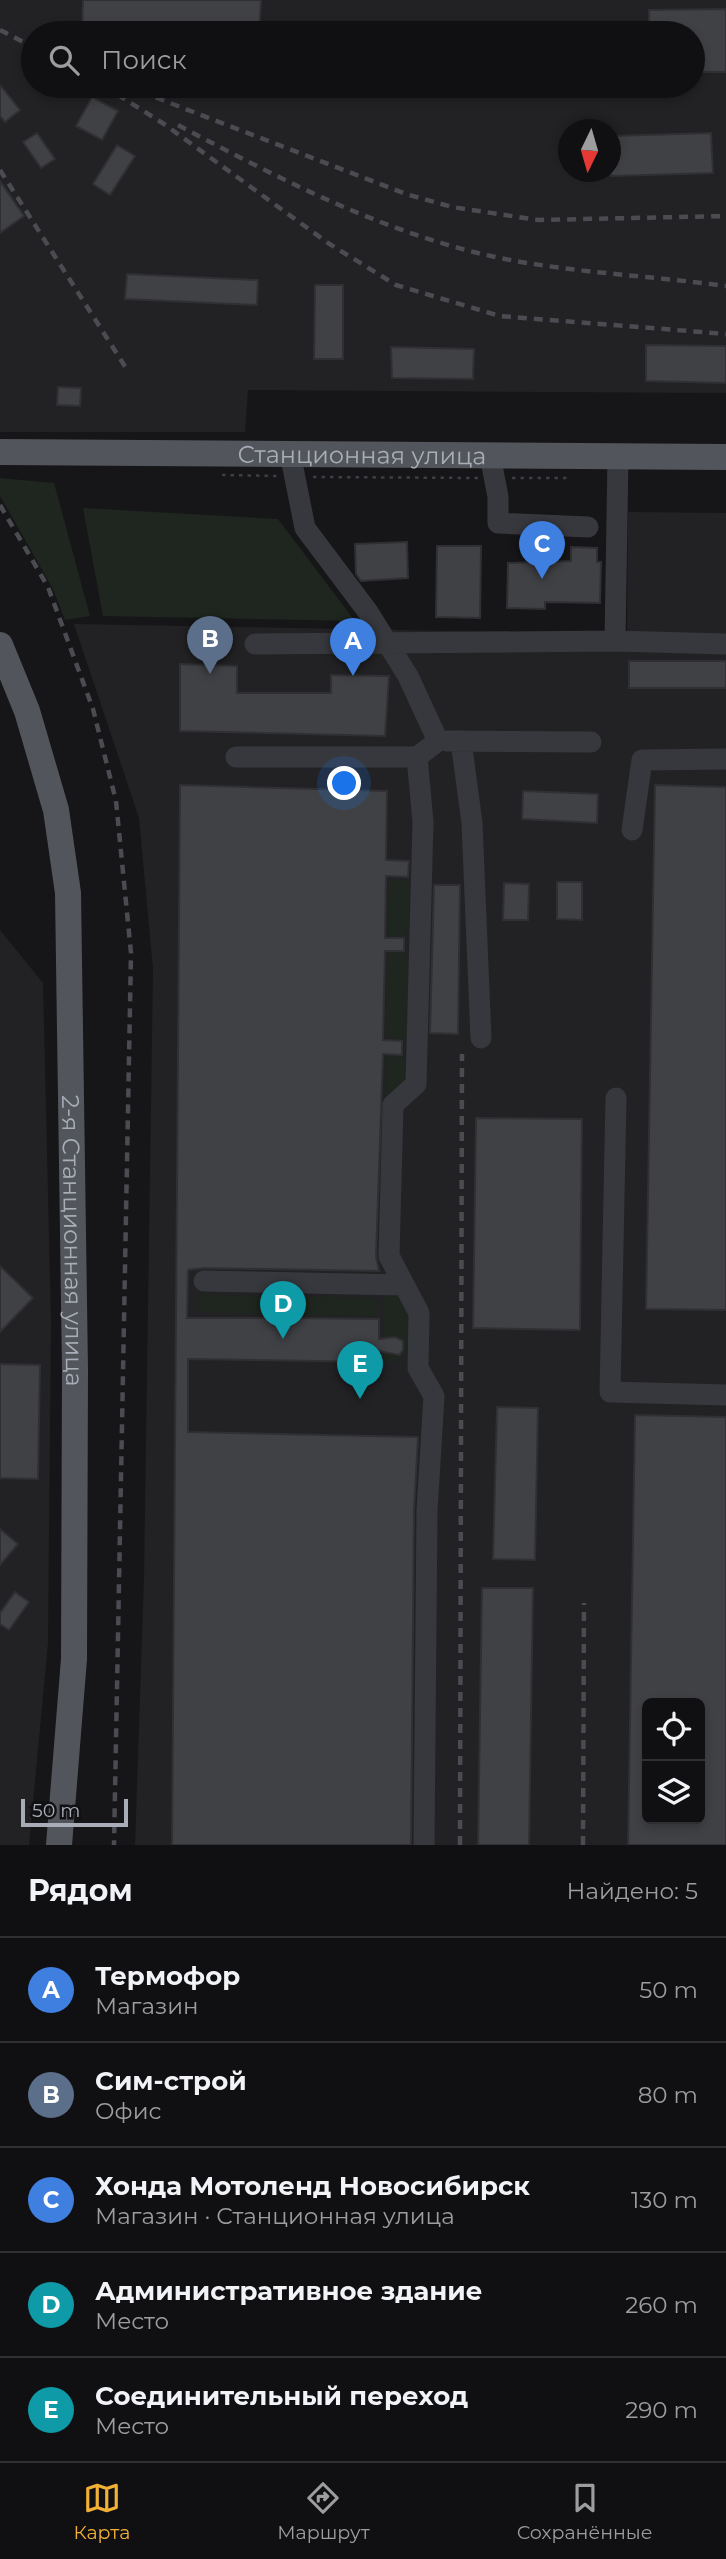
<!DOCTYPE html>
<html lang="ru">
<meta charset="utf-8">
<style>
body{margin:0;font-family:Montserrat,sans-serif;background:#1e1e20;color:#f1f3f6}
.controls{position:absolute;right:21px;bottom:21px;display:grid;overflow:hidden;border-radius:10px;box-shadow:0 4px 10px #0003}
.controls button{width:63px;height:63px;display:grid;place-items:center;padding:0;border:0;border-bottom:2px solid #303032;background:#101012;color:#f1f3f6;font:35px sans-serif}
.compass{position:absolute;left:558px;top:119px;width:63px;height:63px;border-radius:50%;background:#101012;box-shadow:0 4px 10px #0003;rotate:185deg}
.scale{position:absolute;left:21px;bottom:18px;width:107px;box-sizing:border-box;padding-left:7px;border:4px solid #a8adb8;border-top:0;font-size:19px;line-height:24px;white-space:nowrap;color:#a8adb8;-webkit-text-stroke:5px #111113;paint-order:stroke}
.you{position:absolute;left:345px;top:784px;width:24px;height:24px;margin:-18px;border:5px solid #fff;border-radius:50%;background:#1a73e8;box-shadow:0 0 0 10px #1a73e833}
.badge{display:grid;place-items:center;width:46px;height:46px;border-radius:50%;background:#f2b134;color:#fff;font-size:23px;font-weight:700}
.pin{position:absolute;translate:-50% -58px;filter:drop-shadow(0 2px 4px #0008)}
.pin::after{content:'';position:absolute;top:37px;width:24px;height:21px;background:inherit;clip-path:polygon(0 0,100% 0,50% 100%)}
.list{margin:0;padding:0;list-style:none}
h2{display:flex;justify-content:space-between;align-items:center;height:91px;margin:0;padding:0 28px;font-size:30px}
h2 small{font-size:23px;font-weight:400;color:#9c9d9f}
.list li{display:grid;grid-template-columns:46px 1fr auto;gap:21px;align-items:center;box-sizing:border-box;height:105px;padding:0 28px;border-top:2px solid #303032}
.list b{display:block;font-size:26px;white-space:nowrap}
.list p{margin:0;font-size:23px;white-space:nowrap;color:#9c9d9f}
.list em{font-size:23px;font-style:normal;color:#9c9d9f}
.icon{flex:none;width:38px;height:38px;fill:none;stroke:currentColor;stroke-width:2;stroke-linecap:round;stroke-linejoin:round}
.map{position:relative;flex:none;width:726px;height:1845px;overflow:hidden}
.search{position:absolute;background:#101012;box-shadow:0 4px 10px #0003;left:21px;right:21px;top:21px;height:77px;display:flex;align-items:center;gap:18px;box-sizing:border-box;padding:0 24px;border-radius:38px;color:#9c9d9f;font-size:26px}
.sheet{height:616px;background:#101012}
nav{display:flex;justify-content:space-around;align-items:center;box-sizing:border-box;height:98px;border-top:2px solid #303032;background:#101012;font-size:19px;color:#9c9d9f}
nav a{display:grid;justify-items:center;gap:4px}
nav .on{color:#f2b134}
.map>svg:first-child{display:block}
</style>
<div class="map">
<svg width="726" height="1845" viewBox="0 0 726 1845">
<rect width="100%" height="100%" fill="#161618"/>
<path fill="#222225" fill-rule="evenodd" d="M0,0H726V393L248,390L245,432H0ZM33,33H693V86H33ZM568,130H610V172H568Z
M628,512L726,513V1845H135L144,1577L153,969L139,818L74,624L627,634ZM647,1703H700V1819H647Z
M0,930L43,983L51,1322L48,1643L29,1845H0Z"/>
<path fill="#1e261f" d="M0,478L54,483L90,616L65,620L53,589L0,496Z
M83,508L278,519L355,621L103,616Z
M389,880H409V928L404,936H387Z
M387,953H403L410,966L408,1033L401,1039L385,1038Z
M386,1057H401L410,1063V1082L385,1100Z
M200,1294L267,1297L266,1314L199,1312Z
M384,1295C415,1296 413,1330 407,1354L393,1362H384Z
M296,1296L378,1298V1316L297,1315Z"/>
<path fill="#404145" stroke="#303034" stroke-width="2" fill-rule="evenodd" d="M83,0H261L259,33H82Z
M726,9V72H693V33H649V10Z
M0,85L20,110L5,122L0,116Z
M92,97L118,111L102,140L76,126Z
M37,133L55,159L41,168L23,142Z
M711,133L713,173L611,176V136Z
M117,145L135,156L110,195L93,184Z
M0,181L24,216L0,233Z
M127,274L258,280L257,305L125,299Z
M315,285H343V359H314Z
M646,345L726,346V383L646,381Z
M391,347L474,349L473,379L392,378Z
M58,387L81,388L80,406L57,405Z
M407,542L408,578L361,581L356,574L355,544Z
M437,546H481L480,618L436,617Z
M571,547L597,548V562H601L600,603L545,602V609L507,608L508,563L571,561Z
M629,661H726V688H629Z
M180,664L237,666V693H331V675L389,676L385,736L180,731Z
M180,785L387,791L386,860L409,861L408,877L386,876L385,938H404V951H385L383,1040L402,1041V1055L383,1054L376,1256L379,1271L204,1268L188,1270L187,1318H271L272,1301L294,1302V1318L379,1319V1339L395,1337L403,1341V1350L399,1355L379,1351V1362L188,1359V1432L418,1437L414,1511L411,1845H172Z
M655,785L726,787V1310L646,1309Z
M523,791L598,794L597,823L522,819Z
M557,882H582V920L557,919Z
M504,883L529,884L528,920H503Z
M434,885H460L458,1034L430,1033Z
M476,1118L582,1119L580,1330L473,1328Z
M0,1266L33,1298L0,1332Z
M0,1364L40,1365L38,1479L0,1478Z
M497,1407L538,1408L535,1560L493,1559Z
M635,1415L726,1417V1845H628ZM647,1703H700V1819H647Z
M0,1529L18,1544L0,1565Z
M482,1588H533L529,1845H478Z
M15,1592L29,1602L9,1630L0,1624V1613Z"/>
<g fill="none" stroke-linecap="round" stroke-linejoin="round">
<path stroke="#3d3f44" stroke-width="2.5" stroke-dasharray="3.5 5" stroke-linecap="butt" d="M222,475L278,476
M313,477L478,478
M512,478H569"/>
<path stroke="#37383d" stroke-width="21" d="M490,455L498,497V523L588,527
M615,641L618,456
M255,644L615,641L726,644
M447,741L591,742
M461,741L472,823L481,1038
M236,757H417L438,741L408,676L368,612L305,528L290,453
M417,757L423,822L416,1084L393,1105L389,1256L419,1313L418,1368L434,1396L427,1511L424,1845
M632,830L642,760L726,759
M616,1098L610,1392L726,1395
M204,1281L404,1285"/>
<g stroke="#53555c" stroke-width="26">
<path id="s1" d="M0,452L726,457"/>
<path id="s2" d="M0,645L27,711L56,810L68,893L75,1370L74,1659L59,1845"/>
</g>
<path stroke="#4a4c52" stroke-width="4.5" stroke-dasharray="9 7" stroke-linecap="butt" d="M0,30L33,47
M104,86L164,124L328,243L396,285L500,316L726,334
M126,86L406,194L452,207L538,220L726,216
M178,125C282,180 389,236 505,259C577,273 653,276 726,286
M0,170L126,368
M0,505L48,587L93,709L116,801L131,953L114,1845
M460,1845L462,1054
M583,1845L584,1603"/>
</g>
<g text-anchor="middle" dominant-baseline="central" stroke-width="5" stroke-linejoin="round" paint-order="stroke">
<g font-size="24" fill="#a8adb8" stroke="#111113">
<text stroke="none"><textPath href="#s1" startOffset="362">Станционная улица</textPath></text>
<text stroke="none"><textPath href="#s2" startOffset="606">2-я Станционная улица</textPath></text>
</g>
</g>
</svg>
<div class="controls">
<button><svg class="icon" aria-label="locate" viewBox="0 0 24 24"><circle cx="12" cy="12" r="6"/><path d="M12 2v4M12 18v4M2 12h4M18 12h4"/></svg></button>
<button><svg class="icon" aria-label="layers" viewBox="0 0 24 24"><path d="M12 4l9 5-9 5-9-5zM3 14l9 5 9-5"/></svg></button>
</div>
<svg class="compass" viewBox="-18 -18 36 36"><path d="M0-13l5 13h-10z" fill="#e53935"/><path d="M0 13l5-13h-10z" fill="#9c9d9f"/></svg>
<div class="scale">50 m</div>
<div class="you"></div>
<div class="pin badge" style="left:353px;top:676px;background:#3f7fe0">A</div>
<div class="pin badge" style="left:210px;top:674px;background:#5c6f8a">B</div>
<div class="pin badge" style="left:542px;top:579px;background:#3f7fe0">C</div>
<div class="pin badge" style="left:283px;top:1339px;background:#0f9aa8">D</div>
<div class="pin badge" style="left:360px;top:1399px;background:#0f9aa8">E</div>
<div class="search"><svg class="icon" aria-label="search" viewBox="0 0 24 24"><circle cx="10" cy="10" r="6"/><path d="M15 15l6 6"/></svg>Поиск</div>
</div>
<section class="sheet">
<h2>Рядом<small>Найдено: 5</small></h2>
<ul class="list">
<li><span class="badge" style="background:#3f7fe0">A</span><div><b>Термофор</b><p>Магазин</p></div><em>50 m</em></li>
<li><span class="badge" style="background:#5c6f8a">B</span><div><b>Сим-строй</b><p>Офис</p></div><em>80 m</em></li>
<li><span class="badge" style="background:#3f7fe0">C</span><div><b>Хонда Мотоленд Новосибирск</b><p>Магазин · Станционная улица</p></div><em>130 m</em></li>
<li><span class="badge" style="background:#0f9aa8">D</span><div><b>Административное здание</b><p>Место</p></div><em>260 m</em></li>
<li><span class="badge" style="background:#0f9aa8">E</span><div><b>Соединительный переход</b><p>Место</p></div><em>290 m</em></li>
</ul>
</section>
<nav>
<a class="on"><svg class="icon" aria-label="map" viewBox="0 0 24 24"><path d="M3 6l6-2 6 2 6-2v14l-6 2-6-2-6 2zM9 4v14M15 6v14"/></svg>Карта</a>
<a><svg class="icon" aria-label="directions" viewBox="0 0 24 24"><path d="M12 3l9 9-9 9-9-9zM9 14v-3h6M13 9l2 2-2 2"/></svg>Маршрут</a>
<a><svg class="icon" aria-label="saved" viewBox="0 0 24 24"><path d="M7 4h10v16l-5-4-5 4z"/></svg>Сохранённые</a>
</nav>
